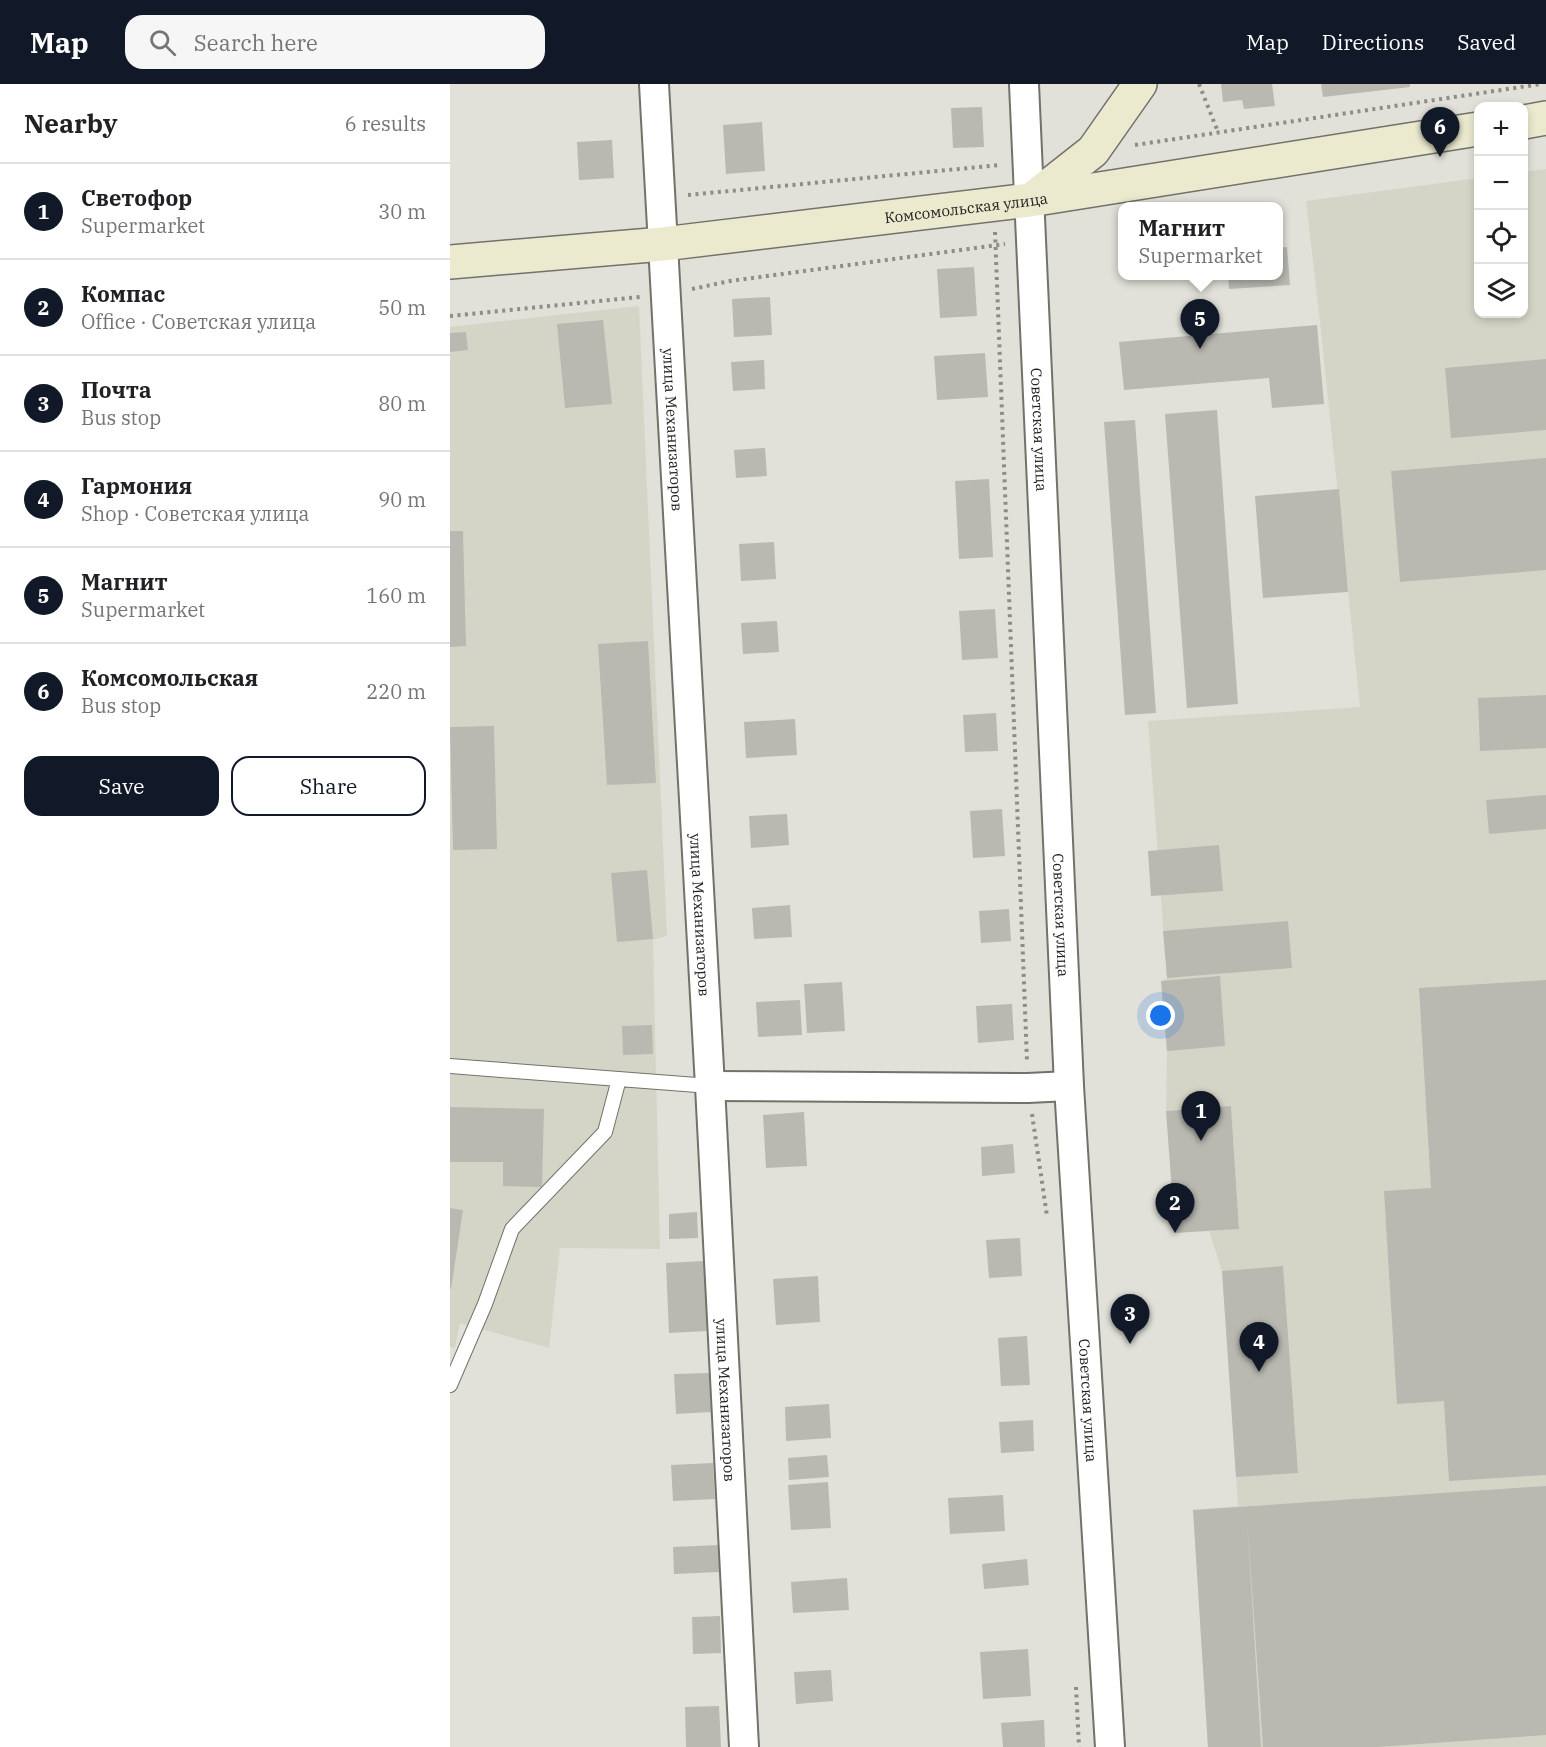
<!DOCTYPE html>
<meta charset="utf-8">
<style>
body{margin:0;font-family:"IBM Plex Serif",serif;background:#f6f6f6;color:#202124}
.controls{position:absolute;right:18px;top:18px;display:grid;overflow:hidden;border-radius:12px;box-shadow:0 3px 9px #0003}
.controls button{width:54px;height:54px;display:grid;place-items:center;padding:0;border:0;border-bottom:2px solid #e0e0e0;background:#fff;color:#202124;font:30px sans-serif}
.you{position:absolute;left:711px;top:932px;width:21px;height:21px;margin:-15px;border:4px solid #fff;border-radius:50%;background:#1a73e8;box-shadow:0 0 0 9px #1a73e833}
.badge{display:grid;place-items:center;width:39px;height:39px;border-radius:50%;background:#111827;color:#fff;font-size:20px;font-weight:700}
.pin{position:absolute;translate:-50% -50px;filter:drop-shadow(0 2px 3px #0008)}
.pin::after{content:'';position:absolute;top:32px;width:21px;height:18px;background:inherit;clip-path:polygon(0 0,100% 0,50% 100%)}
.popup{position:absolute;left:668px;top:118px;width:165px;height:78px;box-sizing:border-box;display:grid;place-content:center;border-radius:12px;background:#fff;filter:drop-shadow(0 2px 4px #0005);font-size:20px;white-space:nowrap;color:#757577}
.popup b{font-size:22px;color:#202124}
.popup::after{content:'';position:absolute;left:50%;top:100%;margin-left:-12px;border:12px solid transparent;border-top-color:#fff}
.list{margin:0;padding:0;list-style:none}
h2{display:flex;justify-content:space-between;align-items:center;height:78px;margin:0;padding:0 24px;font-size:26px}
h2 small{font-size:20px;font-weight:400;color:#757577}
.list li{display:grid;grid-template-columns:39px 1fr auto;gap:18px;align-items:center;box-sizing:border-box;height:96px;padding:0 24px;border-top:2px solid #e0e0e0}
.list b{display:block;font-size:22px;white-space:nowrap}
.list p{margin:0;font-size:20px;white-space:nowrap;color:#757577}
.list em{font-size:20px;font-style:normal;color:#757577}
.actions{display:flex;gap:12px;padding:18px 24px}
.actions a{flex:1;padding:14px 0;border:2px solid #111827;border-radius:18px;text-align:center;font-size:21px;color:#111827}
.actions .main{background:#111827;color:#fff}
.icon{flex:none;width:33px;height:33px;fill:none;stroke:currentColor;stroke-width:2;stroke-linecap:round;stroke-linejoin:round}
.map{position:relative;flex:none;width:1096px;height:1663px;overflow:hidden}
header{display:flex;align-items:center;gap:36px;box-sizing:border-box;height:84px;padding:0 30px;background:#111827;color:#fff}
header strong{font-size:28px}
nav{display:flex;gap:33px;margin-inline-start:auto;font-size:21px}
.search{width:420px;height:54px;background:#f6f6f6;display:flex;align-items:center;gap:15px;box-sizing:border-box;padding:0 21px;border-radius:18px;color:#757577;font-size:22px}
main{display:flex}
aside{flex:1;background:#fff}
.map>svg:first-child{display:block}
</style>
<header>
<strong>Map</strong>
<div class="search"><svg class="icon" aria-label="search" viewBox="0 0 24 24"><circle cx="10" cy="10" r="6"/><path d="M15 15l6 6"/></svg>Search here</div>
<nav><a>Map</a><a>Directions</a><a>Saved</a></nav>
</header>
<main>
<aside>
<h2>Nearby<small>6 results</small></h2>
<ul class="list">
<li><span class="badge">1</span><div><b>Светофор</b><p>Supermarket</p></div><em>30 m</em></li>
<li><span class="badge">2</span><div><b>Компас</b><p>Office · Советская улица</p></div><em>50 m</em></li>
<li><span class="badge">3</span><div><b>Почта</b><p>Bus stop</p></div><em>80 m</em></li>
<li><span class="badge">4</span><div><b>Гармония</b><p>Shop · Советская улица</p></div><em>90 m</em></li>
<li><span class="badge">5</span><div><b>Магнит</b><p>Supermarket</p></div><em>160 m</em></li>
<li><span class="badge">6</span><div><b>Комсомольская</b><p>Bus stop</p></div><em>220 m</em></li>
</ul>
<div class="actions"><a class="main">Save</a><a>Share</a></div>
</aside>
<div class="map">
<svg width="1096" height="1663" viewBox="0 0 1096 1663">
<rect width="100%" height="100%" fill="#e1e1d9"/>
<path fill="#d5d5c7" d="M1096,85V1663H758L743,1426L788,1422L772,1187L759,1147L789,1144L781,1023L716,1027L717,967L711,897L717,894L698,637L910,623L870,238L856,117L1028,94V230H1074V88Z
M189,222L217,852L203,856L210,1165L110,1164L99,1264L10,1239L5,1264L0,1263V243Z"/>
<path fill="#b9b9b2" d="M771,0H822L825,22L794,25L792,16L773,18Z
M871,0H960V3L873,13Z
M532,23L534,63L503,64L501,24Z
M312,38L315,87L276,90L273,41Z
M162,56L164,94L129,96L127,58Z
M837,163L840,201L779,205L778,192H828V164Z
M524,183L527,232L490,234L487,185Z
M320,213L322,251L284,253L282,215Z
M153,236L162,320L115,324L107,240Z
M867,241L874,320L822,324L819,294L674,306L669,258Z
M16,248L18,266L0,268V249Z
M535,269L538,313L487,316L484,272Z
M1096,275V346L1001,354L995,284Z
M314,276L315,305L283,307L281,278Z
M767,326L788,620L737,624L715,330Z
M685,336L706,629L675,631L654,338Z
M315,364L317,392L286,394L284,366Z
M1096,374V486L950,498L941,387Z
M539,395L543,473L509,475L505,397Z
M889,405L898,508L813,514L805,412Z
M0,447H13L16,562L0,563Z
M324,458L326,495L291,497L289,460Z
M545,525L548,574L512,576L509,527Z
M327,537L329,568L293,570L291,539Z
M198,557L206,699L157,701L148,560Z
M1096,611V664L1030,667L1028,614Z
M546,629L548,667L515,668L513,631Z
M345,635L347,671L296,674L294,638Z
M44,642L47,765L3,766L0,643Z
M1096,711V745L1039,750L1036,716Z
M552,725L555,772L523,774L520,727Z
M337,730L339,761L301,764L299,732Z
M769,761L773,807L701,812L698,767Z
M197,786L203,855L167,858L161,789Z
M340,821L342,853L304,855L302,824Z
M559,825L561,857L531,859L529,827Z
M838,837L842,884L717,894L713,847Z
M770,892L775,962L717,967L711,897Z
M1096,896V1391L999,1397L994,1317L947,1320L934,1107L981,1104L969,904Z
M392,898L395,947L357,949L354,900Z
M350,916L352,951L308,953L306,918Z
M562,920L564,956L528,959L526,922Z
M202,941L203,970L173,971L172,942Z
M781,1022L789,1145L725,1149L716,1027Z
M0,1023L94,1025L92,1103L53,1102V1078H0Z
M354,1028L357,1082L316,1084L313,1031Z
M563,1060L565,1089L532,1092L531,1063Z
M0,1124L13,1126L1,1205H0Z
M247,1128L248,1154L219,1155V1130Z
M570,1154L572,1192L539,1194L536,1156Z
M254,1177L257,1247L219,1249L216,1179Z
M833,1182L848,1389L786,1393L772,1187Z
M368,1192L370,1238L326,1241L323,1195Z
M577,1252L580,1301L551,1302L548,1254Z
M259,1289L261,1328L226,1330L224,1290Z
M379,1320L381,1354L336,1357L335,1323Z
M583,1336L584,1367L551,1369L549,1338Z
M377,1371L379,1393L339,1396L338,1374Z
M263,1379L265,1415L223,1417L221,1381Z
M378,1398L381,1444L341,1446L338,1401Z
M1096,1402V1651L927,1663H813L797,1433L811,1663H758L743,1426Z
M553,1411L555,1447L500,1450L498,1414Z
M268,1461L270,1488L224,1490L223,1463Z
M577,1475L579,1501L534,1505L532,1480Z
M397,1494L399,1526L343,1529L341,1498Z
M270,1532L271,1569L243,1570L242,1533Z
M578,1565L581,1612L533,1615L530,1568Z
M381,1586L383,1617L346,1620L344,1588Z
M269,1622L271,1663H236L235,1623Z
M594,1636L595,1663H553L551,1639Z"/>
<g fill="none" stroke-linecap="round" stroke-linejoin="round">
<g stroke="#72726b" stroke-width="16">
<path id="lane" d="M0,982L260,1002
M0,1301L35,1220L62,1145L155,1048L169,995"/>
</g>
<g stroke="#72726b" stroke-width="32">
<g id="street">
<path id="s1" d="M204,0L260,1002L294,1663"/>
<path id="s2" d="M574,0L619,1002L660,1663"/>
<path d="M260,1002L578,1004L619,1002"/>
</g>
</g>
<g stroke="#72726b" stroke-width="36">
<g id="secondary">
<path d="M1074,38L1096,34"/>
<path d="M582,115L643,67L690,0"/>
<path id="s3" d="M0,178L213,160L580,116L1028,45"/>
</g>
</g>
<path stroke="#8d8d87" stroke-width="4" stroke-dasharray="3 4.5" stroke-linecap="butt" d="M749,0L768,48
M685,61L1091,0
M238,111L550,81
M545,148L577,977
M242,205L280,197L555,160
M0,232L190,213
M582,1030L597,1132
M626,1603L629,1663"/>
<use href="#lane" stroke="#fff" stroke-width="14"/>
<use href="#street" stroke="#fff" stroke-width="28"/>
<use href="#secondary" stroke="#ebeacf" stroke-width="33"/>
</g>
<g text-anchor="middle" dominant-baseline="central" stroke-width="6" stroke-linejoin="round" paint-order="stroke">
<g font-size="15" fill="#22221f" stroke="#fffffe">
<text stroke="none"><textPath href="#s3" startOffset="519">Комсомольская улица</textPath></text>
<text stroke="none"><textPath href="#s1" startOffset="346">улица Механизаторов</textPath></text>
<text stroke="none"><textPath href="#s2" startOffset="346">Советская улица</textPath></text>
<text stroke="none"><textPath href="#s1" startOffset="832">улица Механизаторов</textPath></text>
<text stroke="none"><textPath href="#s2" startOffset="832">Советская улица</textPath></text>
<text stroke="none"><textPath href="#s1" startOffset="1318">улица Механизаторов</textPath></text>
<text stroke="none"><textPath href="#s2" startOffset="1318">Советская улица</textPath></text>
</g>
</g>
</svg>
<div class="controls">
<button>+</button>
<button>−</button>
<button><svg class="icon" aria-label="locate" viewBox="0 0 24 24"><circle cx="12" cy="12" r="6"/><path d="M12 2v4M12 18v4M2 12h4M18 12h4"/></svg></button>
<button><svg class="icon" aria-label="layers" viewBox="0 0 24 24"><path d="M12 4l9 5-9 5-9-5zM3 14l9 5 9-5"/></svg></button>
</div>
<div class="you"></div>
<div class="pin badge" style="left:751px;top:1057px">1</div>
<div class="pin badge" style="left:725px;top:1149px">2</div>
<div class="pin badge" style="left:680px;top:1260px">3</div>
<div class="pin badge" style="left:809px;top:1288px">4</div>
<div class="pin badge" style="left:750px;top:265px">5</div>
<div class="popup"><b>Магнит</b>Supermarket</div>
<div class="pin badge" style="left:990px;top:73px">6</div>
</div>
</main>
